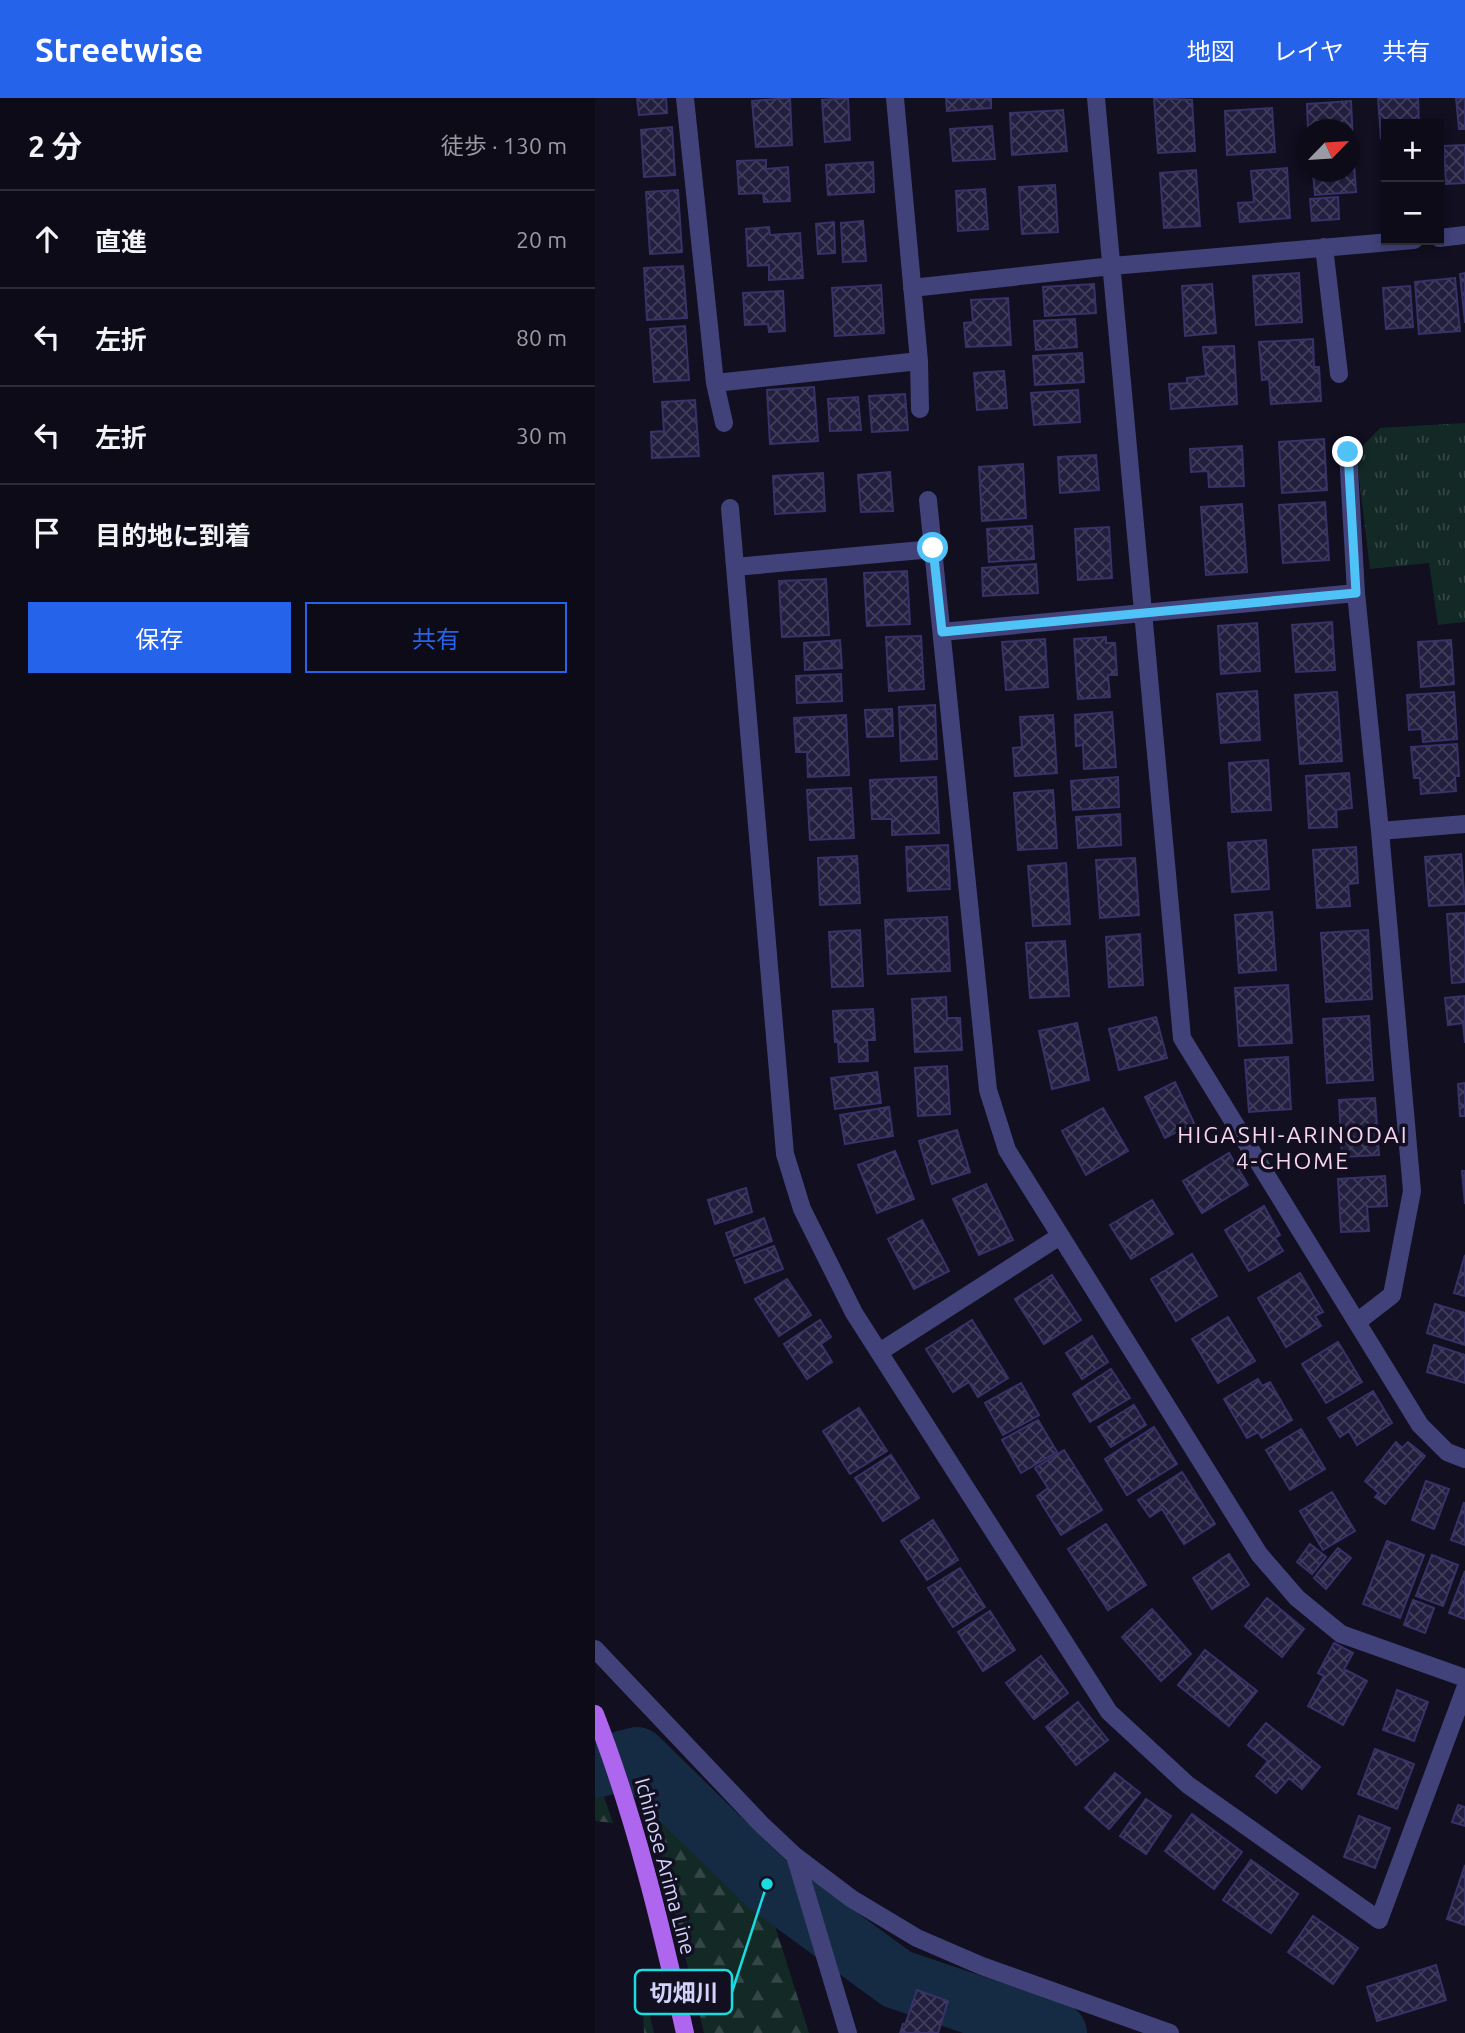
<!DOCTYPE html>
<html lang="ja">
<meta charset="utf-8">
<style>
body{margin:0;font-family:Ubuntu,"Noto Sans JP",sans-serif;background:#161421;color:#f1f3f6}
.controls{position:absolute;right:21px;top:21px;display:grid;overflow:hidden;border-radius:0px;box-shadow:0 4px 10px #0003}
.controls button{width:63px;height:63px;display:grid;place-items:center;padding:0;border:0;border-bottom:2px solid #2d2b37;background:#0d0b18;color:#f1f3f6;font:35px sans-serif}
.compass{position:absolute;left:702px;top:21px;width:63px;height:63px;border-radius:50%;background:#0d0b18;box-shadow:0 4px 10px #0003;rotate:65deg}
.stop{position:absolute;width:21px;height:21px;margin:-16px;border:5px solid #4fc3f7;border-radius:50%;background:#fff}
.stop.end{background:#4fc3f7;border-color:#fff;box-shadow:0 2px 7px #0008}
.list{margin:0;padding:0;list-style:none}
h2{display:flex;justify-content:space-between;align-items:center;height:91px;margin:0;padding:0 28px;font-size:30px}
h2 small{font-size:23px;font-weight:400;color:#9a9ba2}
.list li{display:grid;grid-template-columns:46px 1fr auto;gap:21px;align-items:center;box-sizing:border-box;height:98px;padding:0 28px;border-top:2px solid #2d2b37}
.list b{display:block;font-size:26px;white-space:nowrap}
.list em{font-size:23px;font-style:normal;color:#9a9ba2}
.actions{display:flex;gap:14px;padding:21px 28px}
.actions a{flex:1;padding:16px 0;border:2px solid #2563eb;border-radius:0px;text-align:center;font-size:24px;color:#2563eb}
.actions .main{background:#2563eb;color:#fff}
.icon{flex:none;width:38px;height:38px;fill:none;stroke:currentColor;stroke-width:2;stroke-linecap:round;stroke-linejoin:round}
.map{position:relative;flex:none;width:870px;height:1935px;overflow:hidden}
header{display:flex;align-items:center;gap:42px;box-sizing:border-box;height:98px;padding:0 35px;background:#2563eb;color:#fff}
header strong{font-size:33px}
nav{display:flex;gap:38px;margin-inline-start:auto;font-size:24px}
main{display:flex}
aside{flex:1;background:#0d0b18}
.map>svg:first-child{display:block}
</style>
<header>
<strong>Streetwise</strong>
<nav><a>地図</a><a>レイヤ</a><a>共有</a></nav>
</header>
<main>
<aside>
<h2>2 分<small>徒歩 · 130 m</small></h2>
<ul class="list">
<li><svg class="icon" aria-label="ahead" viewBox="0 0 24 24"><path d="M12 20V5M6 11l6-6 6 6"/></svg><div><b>直進</b></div><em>20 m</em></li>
<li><svg class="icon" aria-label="left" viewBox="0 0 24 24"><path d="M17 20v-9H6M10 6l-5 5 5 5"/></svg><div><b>左折</b></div><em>80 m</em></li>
<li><svg class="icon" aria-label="left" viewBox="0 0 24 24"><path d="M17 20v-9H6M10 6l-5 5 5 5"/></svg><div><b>左折</b></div><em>30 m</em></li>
<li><svg class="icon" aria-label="arrive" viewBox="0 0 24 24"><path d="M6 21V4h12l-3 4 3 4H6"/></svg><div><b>目的地に到着</b></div></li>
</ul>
<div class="actions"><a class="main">保存</a><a>共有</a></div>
</aside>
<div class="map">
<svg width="870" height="1935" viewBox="0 0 870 1935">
<defs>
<pattern id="forest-firs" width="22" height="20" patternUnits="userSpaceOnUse" patternTransform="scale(1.75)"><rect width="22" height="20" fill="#132926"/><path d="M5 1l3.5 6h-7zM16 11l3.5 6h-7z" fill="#344746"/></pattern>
<pattern id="park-tufts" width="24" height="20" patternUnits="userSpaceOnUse" patternTransform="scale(1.75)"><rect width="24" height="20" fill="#132926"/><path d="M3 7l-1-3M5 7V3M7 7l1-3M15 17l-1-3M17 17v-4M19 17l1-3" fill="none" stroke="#344746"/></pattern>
<pattern id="building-cross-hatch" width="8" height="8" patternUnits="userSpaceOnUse" patternTransform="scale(1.75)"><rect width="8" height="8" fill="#211e3e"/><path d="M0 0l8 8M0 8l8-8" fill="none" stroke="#403e5b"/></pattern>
</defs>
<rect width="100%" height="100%" fill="#110f20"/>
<path fill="url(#forest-firs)" d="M0,1673L18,1725L0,1723Z
M45,1675L174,1809L214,1935H109Z
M47,1883L59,1935H49Z"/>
<path fill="url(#park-tufts)" d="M870,325V524L843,527L834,465L775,471L761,355L785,330Z"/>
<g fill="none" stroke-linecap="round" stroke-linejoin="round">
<path stroke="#152b44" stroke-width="60" d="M0,1670L42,1659L172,1786L302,1881L462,1935"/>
</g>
<path fill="url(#building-cross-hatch)" stroke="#383268" stroke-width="2" d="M42,0H71L72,15L44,17Z
M195,0L197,47L161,49L157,3Z
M253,0L255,42L230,44L227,2Z
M351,0H396V10L352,13Z
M559,0L597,2L600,53L563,55Z
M783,0H823L824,26H791V40H786Z
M861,0H870V31H864Z
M756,3L758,44H754V32H713L712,6Z
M677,10L680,54L632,57L630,13Z
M468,12L472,53L417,57L415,15Z
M397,28L400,61L358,63L355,31Z
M77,29L80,77L49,79L46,32Z
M870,47V85L851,86L849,48Z
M758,50L761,94L720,97L718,74H754V51Z
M171,62V71L193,69L195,103L169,104L168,95L144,96L142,63Z
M278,64L279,94L233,97L231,67Z
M692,70L695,120L645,124L643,105L659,104L656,73Z
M601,72L605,128L569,130L565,75Z
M460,87L463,134L427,136L424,89Z
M390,91L393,131L363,133L361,93Z
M83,92L87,154L55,156L51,94Z
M743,99L744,121L717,123L715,101Z
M268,123L271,163L248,164L246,125Z
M239,124L240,155L223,156L221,126Z
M174,129L175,137L205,135L208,180L174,182V167L153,168L151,131Z
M88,168L92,220L52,222L49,170Z
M704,175L707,224L661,227L658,178Z
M870,175V225L865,176Z
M860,180L865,233L824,236L820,184Z
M499,186L501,215L450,218L448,189Z
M617,186L621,235L590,238L587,188Z
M286,187L289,235L240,238L237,190Z
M815,188L818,229L791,231L788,190Z
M188,193L190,233L174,234L173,226L150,227L148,195Z
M413,200L416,247L371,249L369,225L378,224L376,202Z
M480,221L482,249L441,252L439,223Z
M90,228L94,282L59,284L55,231Z
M718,241L719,269H724L726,303L676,306L674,281L667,282L664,244Z
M639,248L642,306L576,311L574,286L592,285V280L611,278L608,249Z
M487,255L489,284L440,287L438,258Z
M409,273L412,310L382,312L379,275Z
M219,289L223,343L175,346L172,292Z
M483,292L485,324L439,327L436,295Z
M310,296L313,332L277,334L274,298Z
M263,299L266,332L235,333L233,301Z
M100,302L104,358L57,360L56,334L69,333L67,304Z
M729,341L732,392L687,395L684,344Z
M647,348L649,388L614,389L613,373L596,374L595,351Z
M501,357L504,392L465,395L463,359Z
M428,366L431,420L387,423L384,369Z
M295,374L298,413L266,414L263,377Z
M228,375L230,413L180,416L178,378Z
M730,404L734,462L688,465L684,407Z
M647,406L652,474L611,477L606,409Z
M437,428L439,461L394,464L392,431Z
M514,429L517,480L483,482L480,431Z
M441,466L443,495L388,498L387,470Z
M312,473L315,526L272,528L269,475Z
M231,481L234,537L187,539L184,483Z
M737,524L740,572L701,574L697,527Z
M662,525L665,573L626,576L623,528Z
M326,538L329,591L294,593L291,539Z
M511,539V545H520L522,577H513L515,599L483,601L479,541Z
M450,541L453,589L411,592L407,544Z
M245,542L247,570L210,572L209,545Z
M856,542L859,586L826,589L823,544Z
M246,576L247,603L202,605L201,578Z
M662,593L665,642L626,645L622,596Z
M742,594L747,663L705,666L700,597Z
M859,594L862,641L828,644L827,631L814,632L812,597Z
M340,607L342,661L306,663L304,609Z
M297,611L298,638L272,639L270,612Z
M517,614L521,669L489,671L488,647L481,648L480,617Z
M251,617L254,677L213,679L212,654H201L199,620Z
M458,617L462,675L420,678L418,650L427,649L425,619Z
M862,646L864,678H860L861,693L826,696L825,680H819L816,649Z
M673,662L676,712L637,714L634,665Z
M754,675L757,710L741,712L742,729L714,730L711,678Z
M341,679L344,735L297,737V721H277L275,682Z
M523,679L524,709L478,712L476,683Z
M256,690L259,740L215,742L212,692Z
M458,692L462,750L423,752L419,695Z
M525,716L526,747L483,750L481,719Z
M671,742L674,791L637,794L633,745Z
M353,747L355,791L313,793L311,749Z
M761,749L763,785L753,786L755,808L722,810L718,752Z
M866,756L870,806L834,808L830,759Z
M262,758L265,805L225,807L223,760Z
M540,760L544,817L505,820L501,762Z
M471,765L475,826L438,828L433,768Z
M677,814L681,872L644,875L640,817Z
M870,815V884L857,885L852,816Z
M352,819L355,873L293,876L290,822Z
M265,832L268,888L237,889L234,834Z
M773,832L777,901L731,904L726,835Z
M545,836L548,887L514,889L511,839Z
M470,843L474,898L435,900L431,845Z
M693,887L697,945L644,948L640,890Z
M870,898V945L868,925L853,927L850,900Z
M351,899L352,920H365L367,952L320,954L317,901Z
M278,911L280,942H272L273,963L244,964L243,944H240L238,913Z
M774,918L778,982L732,985L728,921Z
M561,919L572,960L524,972L514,931Z
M482,925L494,982L457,991L444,933Z
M693,959L696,1011L654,1014L650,962Z
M352,968L355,1016L323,1018L320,970Z
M282,974L286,1005L240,1011L236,980Z
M580,984L599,1025L570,1040L550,999Z
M870,985V1018H865L863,986Z
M780,1000L784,1057L747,1059L744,1002Z
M294,1009L298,1038L250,1046L245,1017Z
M508,1010L533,1053L491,1077L467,1033Z
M362,1032L375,1074L337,1086L324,1043Z
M300,1053L319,1101L282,1115L263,1067Z
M634,1055L653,1087L607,1115L588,1083Z
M867,1073H870V1106Z
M790,1078L792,1108L772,1109L774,1133L746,1134L743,1081Z
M391,1086L418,1142L384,1157L358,1101Z
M151,1090L157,1114L120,1126L113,1102Z
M557,1102L578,1136L536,1161L515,1127Z
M669,1108L685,1137L680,1140L688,1153L654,1173L630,1132Z
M169,1120L177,1143L139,1158L131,1135Z
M327,1122L354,1173L319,1191L293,1141Z
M179,1148L188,1171L150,1185L141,1162Z
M597,1156L622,1198L581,1223L556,1181Z
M870,1157V1198L859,1195Z
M705,1175L728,1214L720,1218L726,1228L691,1249L663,1200Z
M457,1177L486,1222L449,1246L420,1201Z
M192,1181L216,1217L184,1238L160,1201Z
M840,1206L870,1215V1247L832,1235Z
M633,1219L660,1263L623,1285L597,1241Z
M225,1222L236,1239L226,1246L237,1264L212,1281L189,1246Z
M377,1222L413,1280L383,1299L374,1284L358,1294L331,1251Z
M497,1238L513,1264L487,1281L471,1255Z
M743,1244L767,1284L731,1305L707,1266Z
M839,1247L870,1257V1285L832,1274Z
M516,1271L535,1300L495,1324L478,1296Z
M663,1281L667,1288L675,1284L697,1322L667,1340L663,1334L652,1340L629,1301Z
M426,1285L444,1317L408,1337L390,1305Z
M778,1293L797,1325L762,1347L754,1333L745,1339L733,1320Z
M539,1307L551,1327L516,1349L503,1329Z
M264,1310L292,1353L255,1376L228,1333Z
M443,1322L462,1354L426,1375L407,1342Z
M559,1329L582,1366L532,1397L510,1361Z
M706,1331L730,1371L695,1392L671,1352Z
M801,1344L807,1350L813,1344L830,1358L790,1406L780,1399L784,1395L770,1383Z
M469,1352L507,1412L466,1437L442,1398L453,1390L440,1370Z
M296,1357L324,1400L288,1423L260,1380Z
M587,1374L620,1426L589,1446L567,1411L555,1419L543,1402Z
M831,1383L854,1391L839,1431L817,1422Z
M737,1394L760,1433L728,1452L705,1413Z
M869,1405H870V1447L856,1442Z
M338,1422L363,1462L332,1482L306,1443Z
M511,1426L551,1487L513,1512L473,1451Z
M792,1443L829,1457L805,1520L768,1506Z
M715,1446L731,1459L717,1476L702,1464Z
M743,1450L756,1460L731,1491L719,1480Z
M634,1456L654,1487L617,1511L598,1480Z
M837,1457L863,1467L848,1508L821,1498Z
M365,1470L390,1509L358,1529L333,1490Z
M870,1473V1521L854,1515Z
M672,1500L709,1531L687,1559L650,1528Z
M818,1502L839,1510L830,1535L809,1527Z
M557,1511L596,1556L566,1583L527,1539Z
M395,1513L420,1552L388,1573L363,1534Z
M739,1545L758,1555L749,1571L772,1583L748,1627L713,1608L729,1578L723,1575Z
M610,1552L662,1593L634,1628L583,1587Z
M446,1558L473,1595L439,1621L411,1585Z
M802,1592L833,1604L819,1643L788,1632Z
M483,1604L513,1642L481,1667L451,1629Z
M671,1625L725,1669L707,1691L694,1680L681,1695L661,1678L673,1663L653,1647Z
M780,1651L819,1666L802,1711L763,1696Z
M520,1675L545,1695L514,1731L490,1710Z
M551,1701L576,1718L551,1756L525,1738Z
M863,1707L870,1709V1728L857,1724Z
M597,1716L647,1754L619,1791L570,1753Z
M764,1718L795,1730L780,1770L749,1759Z
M656,1762L703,1796L676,1835L628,1802Z
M870,1767V1827L852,1821Z
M718,1818L763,1850L738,1886L693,1854Z
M841,1867L851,1902L782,1923L772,1889Z
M322,1892L353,1903L343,1935H305L308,1926L310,1927Z"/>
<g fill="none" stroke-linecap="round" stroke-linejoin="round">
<path stroke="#404279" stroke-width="18" d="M90,0L120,285L129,325
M300,0L324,263L325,311
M501,0L587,940L825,1327L852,1354L870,1361
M844,140L870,137
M729,149L744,276
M317,190L517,168L819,142
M120,285L324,263
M753,354L761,495L785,733L817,1093L797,1197L762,1224
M333,402L393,992L412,1052L664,1456L702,1500L746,1536L870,1580
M135,410L190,1056L207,1111L259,1215L514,1614L593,1687L784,1822L870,1591
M140,469L338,451
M347,534L761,495
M785,733L870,726
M286,1253L465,1138
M0,1551L166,1726L200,1758L257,1801L322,1840L387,1868L575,1935
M200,1758L253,1935"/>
<path stroke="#af66ee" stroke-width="18" d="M0,1616C40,1719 66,1827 90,1935"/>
</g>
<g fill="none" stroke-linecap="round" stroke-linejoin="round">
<path stroke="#4fc3f7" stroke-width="9" d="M338,450L347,534L761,495L753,354"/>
</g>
<g text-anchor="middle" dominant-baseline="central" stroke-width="7" stroke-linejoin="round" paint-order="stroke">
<g font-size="21" fill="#d4d3fa" stroke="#110f20">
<text transform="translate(71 1768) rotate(75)">Ichinose Arima Line</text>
</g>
<g font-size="23" letter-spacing="2" fill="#fad5f0" stroke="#110f20">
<text x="698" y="1036">HIGASHI-ARINODAI<tspan x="698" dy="26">4-CHOME</tspan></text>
</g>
</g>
<path fill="none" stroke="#19dde0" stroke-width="2.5" d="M172 1786L137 1894"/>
<circle fill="#19dde0" stroke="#110f20" stroke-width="2.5" cx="172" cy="1786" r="7"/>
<rect fill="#110f20" stroke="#19dde0" stroke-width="2.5" x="40" y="1872" width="97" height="44" rx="7"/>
<g font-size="23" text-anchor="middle" font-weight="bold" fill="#d4d3fa">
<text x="89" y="1903">切畑川</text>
</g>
</svg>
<div class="controls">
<button>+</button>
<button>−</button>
</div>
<svg class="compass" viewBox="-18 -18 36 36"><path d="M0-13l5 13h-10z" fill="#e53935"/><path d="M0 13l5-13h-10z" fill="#9a9ba2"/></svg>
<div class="stop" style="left:338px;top:450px"></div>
<div class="stop end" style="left:753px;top:354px"></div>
</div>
</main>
